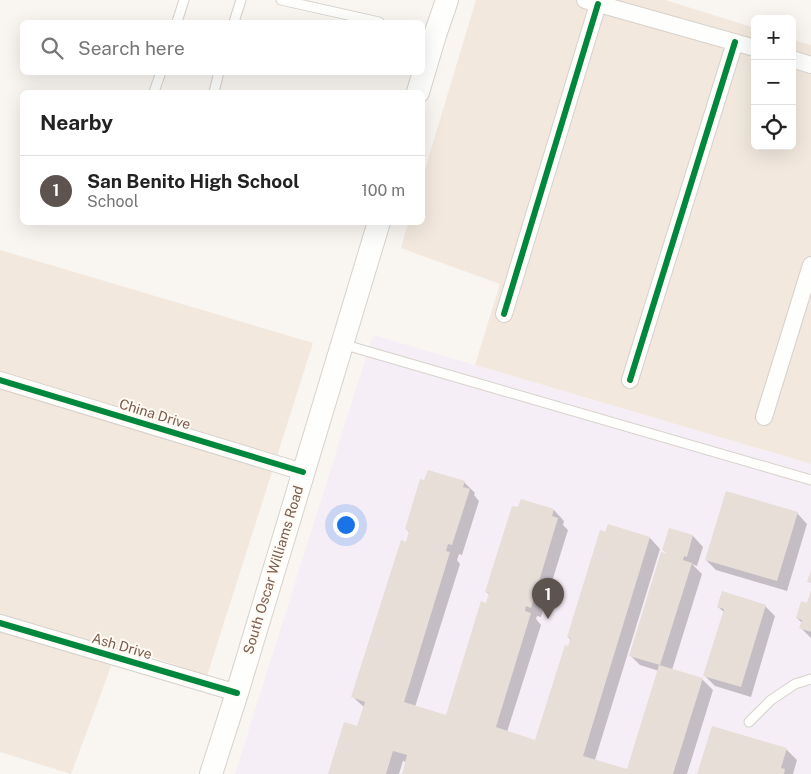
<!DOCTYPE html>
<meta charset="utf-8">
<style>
body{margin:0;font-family:"Public Sans",sans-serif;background:#f6f6f6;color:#222}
.controls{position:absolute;right:15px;top:15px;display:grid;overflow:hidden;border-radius:8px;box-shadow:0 5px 20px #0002}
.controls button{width:45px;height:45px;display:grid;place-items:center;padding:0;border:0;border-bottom:1px solid #e0e0e0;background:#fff;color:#222;font:25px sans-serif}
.you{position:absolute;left:345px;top:524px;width:18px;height:18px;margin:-12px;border:4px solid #fff;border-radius:50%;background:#1a73e8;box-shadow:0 0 0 8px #1a73e833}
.badge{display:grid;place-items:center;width:32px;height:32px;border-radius:50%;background:#5d544f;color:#fff;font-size:16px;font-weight:700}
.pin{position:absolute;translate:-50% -41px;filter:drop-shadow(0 1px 2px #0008)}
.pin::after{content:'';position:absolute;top:26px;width:18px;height:15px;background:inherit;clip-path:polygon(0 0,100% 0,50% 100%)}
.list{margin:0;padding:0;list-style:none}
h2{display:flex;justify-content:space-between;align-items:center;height:65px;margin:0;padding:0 20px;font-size:21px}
h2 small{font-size:16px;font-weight:400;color:#767676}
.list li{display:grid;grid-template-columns:32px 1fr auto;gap:15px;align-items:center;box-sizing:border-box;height:70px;padding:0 20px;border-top:1px solid #e0e0e0}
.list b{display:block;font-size:19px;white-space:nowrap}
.list p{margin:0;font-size:16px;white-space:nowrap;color:#767676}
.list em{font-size:16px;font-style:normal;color:#767676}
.icon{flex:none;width:28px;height:28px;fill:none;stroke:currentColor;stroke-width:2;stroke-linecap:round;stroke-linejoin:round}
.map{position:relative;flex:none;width:811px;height:774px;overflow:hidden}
.search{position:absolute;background:#fff;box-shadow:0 5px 20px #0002;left:20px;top:20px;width:405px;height:55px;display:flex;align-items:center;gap:12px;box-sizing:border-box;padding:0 18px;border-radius:8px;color:#767676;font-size:19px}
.panel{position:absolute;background:#fff;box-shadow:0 5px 20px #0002;left:20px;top:90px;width:405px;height:135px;border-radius:8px}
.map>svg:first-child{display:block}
</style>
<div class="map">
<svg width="811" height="774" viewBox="0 0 811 774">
<rect width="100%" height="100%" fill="#f9f5f0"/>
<path fill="#f2e8de" d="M476,0H665L755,28V146H792V40L811,45V464L475,365L500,284L401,248L408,223L422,222L423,176Z
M0,250L313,343L207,676L119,645L71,774L0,752Z"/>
<path fill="#f6eef6" d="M373,335L811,464V774H235Z"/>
<path fill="#0003" d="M464,482L475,493L474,495L479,501L462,555L459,554L457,560L460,564L415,707L447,716L487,604L490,595L486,592L522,501L554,510L564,521L563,525L568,530L541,617L537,616L536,619L541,625L507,732L536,741L571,640L568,637L608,526L650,538L660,549L595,760L628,770L659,671L640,665L630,655L667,553L663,550L670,529L693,536L703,547L697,566L692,564L702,574L672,670L702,679L713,690L687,774H403L406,762L403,761L399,774H329L358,728L365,708L353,697L406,543L410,533L406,529Z
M797,513L807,524L787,591L716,570L706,560Z
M811,593V638L801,628L802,623L797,618L807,604Z
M765,606L775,616L751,697L715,686L705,676L724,612L718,607Z
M713,727L787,750L797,760L793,774H698Z"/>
<path fill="#e6ded7" d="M428,470L465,481L463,487L470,489L452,545L448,544L446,551L450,552L404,702L446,715L481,601L486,603L489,593L485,592L512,506L518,507L521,499L554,509L552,516L558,518L531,608L526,606L525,611L531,613L496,727L535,740L565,645L568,646L571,638L567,637L600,530L605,532L608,524L650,537L583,756L627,769L659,665L703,678L673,774H402L407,755L393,751L386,774H328L344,722L357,726L365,702L351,697L401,540L406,542L409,531L405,529L420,479L424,480Z
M726,491L798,512L777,581L705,560Z
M669,528L693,535L687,557L684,556L683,560L692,563L660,665L629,656L661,552L665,553L666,552L662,550Z
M811,570V583L807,582Z
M811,590V632L799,628L802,620L796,618L801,601L807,603Z
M722,591L766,605L741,687L703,676L724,609L717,607Z
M712,726L787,748L781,768L785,769L784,774H697Z"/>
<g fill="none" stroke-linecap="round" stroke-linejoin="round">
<g stroke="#d7d1cb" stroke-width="11">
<path id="service" d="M281,0L379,22
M177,22L184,0
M234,22L241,0
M154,92L161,72
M214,92L219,72
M342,344L811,480
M749,722L771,700L795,684L811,679"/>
</g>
<g stroke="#d7d1cb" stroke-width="18">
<path id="minor" d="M585,0L755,48
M792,59L811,65
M504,314L598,4
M0,380L303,472
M630,380L735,42
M764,417L811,265
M0,623L237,693"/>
</g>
<g stroke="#d9d2cb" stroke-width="24">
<path id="secondary" d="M418,92L435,35L447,0
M211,774L237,693L379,222"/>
</g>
<use href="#service" stroke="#fefefd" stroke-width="9"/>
<use href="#minor" stroke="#fefefd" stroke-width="16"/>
<use href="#secondary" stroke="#fefefd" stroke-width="22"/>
<g stroke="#fffaf3" stroke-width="9">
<path id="cycleway" d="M504,314L598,4
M0,380L303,472
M630,380L735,42
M0,623L237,693"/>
</g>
<use href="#cycleway" stroke="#00873e" stroke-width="6"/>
</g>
<g text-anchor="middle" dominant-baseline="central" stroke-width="4" stroke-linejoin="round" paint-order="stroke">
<g font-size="14" fill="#7a5c4d" stroke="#fffaf3">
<text transform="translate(155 414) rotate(17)">China Drive</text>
<text transform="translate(273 570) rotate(-73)">South Oscar Williams Road</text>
<text transform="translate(122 646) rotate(16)">Ash Drive</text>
</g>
</g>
</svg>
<div class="controls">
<button>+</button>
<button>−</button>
<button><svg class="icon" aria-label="locate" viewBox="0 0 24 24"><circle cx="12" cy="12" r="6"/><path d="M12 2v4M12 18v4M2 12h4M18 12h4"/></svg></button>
</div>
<div class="you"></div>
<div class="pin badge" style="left:548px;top:619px">1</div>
<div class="search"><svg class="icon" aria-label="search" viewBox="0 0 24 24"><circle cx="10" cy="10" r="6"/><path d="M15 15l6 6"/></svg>Search here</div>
<section class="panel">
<h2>Nearby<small></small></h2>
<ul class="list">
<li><span class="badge">1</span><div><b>San Benito High School</b><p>School</p></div><em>100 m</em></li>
</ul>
</section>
</div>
